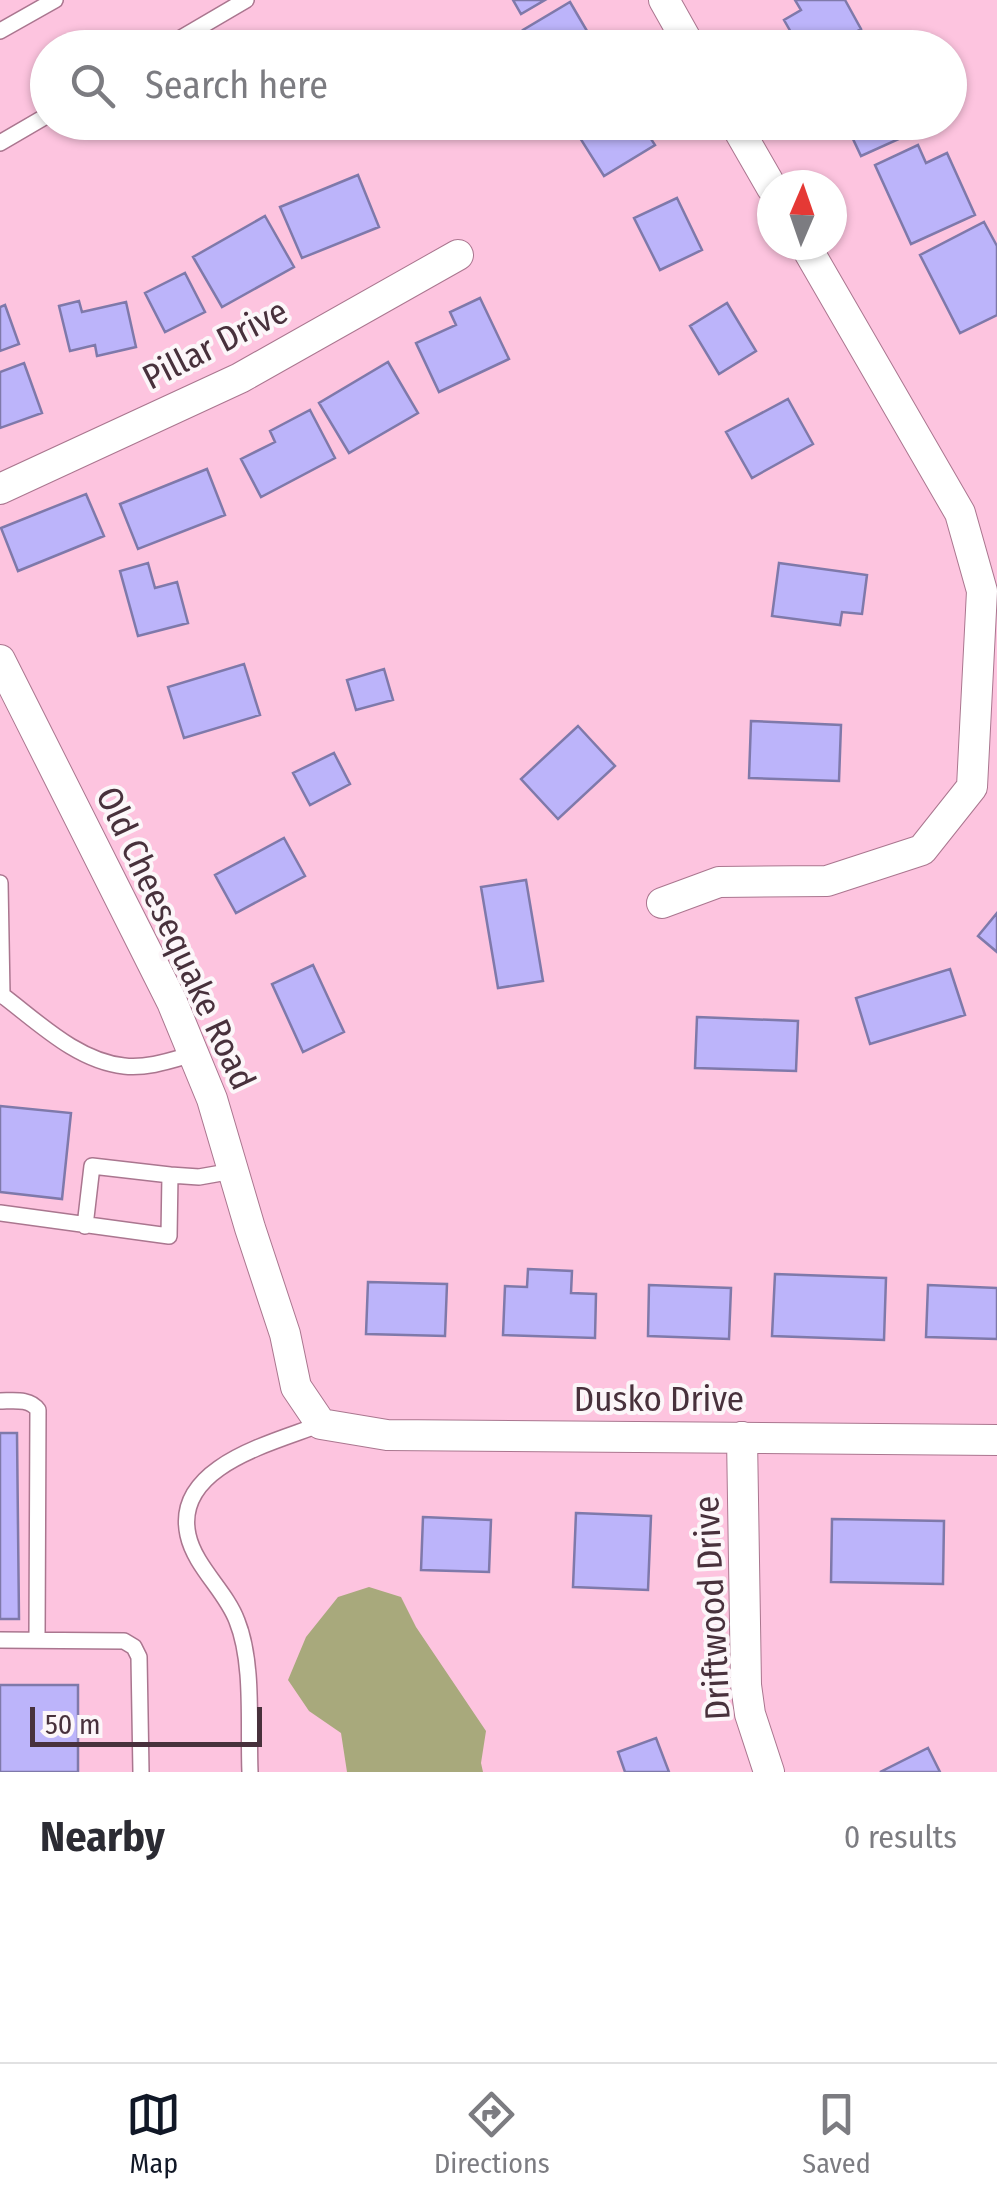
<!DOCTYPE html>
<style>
body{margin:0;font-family:"Fira Sans Condensed",sans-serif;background:#f7f7f7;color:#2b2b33}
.compass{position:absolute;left:757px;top:170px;width:90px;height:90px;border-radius:50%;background:#fff;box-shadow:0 2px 8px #0004;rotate:2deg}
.scale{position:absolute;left:30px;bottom:25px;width:232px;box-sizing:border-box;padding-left:10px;border:5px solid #48313c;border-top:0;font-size:28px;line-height:35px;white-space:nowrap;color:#48313c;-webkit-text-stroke:8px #fcf6f9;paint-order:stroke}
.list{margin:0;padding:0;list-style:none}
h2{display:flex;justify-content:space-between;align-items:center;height:130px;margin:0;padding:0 40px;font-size:42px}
h2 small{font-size:32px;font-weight:400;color:#7c7c81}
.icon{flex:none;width:55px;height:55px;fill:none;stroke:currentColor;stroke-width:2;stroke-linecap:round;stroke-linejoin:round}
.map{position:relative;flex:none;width:997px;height:1772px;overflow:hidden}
.search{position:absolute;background:#fff;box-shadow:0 2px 8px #0004;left:30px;right:30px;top:30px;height:110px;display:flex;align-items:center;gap:25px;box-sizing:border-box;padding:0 35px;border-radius:55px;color:#7c7c81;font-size:38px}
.sheet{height:290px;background:#fff}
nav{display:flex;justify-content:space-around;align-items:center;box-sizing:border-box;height:140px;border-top:2px solid #e1e1e2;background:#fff;font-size:28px;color:#7c7c81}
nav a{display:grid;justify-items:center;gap:5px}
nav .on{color:#111827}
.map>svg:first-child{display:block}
</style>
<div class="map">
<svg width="997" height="1772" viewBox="0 0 997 1772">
<rect width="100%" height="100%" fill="#fdc4df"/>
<path fill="#a8a97c" d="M369,1587L401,1597L416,1627L486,1731L481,1763L483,1772H347L341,1733L309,1711L288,1680L306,1637L338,1597Z"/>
<path fill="#bcb4fa" stroke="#7f79aa" stroke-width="2.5" d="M513,0H545L521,14Z
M795,0H845L861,29L826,48H800L784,20L801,10Z
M570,2L597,48H533L523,30Z
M605,122H640L655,145L604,176L580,138Z
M845,122H904L910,134L861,156Z
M918,145L926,163L947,153L975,215L911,244L875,165Z
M358,175L379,227L302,258L280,207Z
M677,198L702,250L660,270L634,218Z
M265,216L294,267L222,307L193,257Z
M984,222L997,246V315L960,333L920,255Z
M185,273L205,312L165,332L145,293Z
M480,298L509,359L439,392L416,343L456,325L450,312Z
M79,301L82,312L126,302L136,347L97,356L95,345L70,351L59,306Z
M727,303L756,351L719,374L690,326Z
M5,305L19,344L0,351V307Z
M388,362L418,413L349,453L319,403Z
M24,363L42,413L0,428V372Z
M788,399L813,444L752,478L726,432Z
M310,410L335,458L261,497L241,459L275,442L270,431Z
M207,469L225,515L138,549L120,504Z
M86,494L104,536L18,571L1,528Z
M148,563L155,588L177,582L188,623L138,636L120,571Z
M779,563L867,575L862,614L842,612L840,625L772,616Z
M244,664L260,715L184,738L168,687Z
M384,669L393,700L356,710L347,680Z
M751,721L841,725L839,781L749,778Z
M578,726L615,766L558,819L521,779Z
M334,753L350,784L310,805L293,773Z
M284,838L305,876L236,913L215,875Z
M526,880L543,981L498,988L481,887Z
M997,913V952L978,936Z
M313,965L344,1032L303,1052L272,984Z
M950,969L965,1015L870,1044L856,998Z
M697,1017L798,1021L796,1071L695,1068Z
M0,1106L71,1113L62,1199L0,1192Z
M528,1269L572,1271L571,1293L596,1294L595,1338L503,1335L505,1286L527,1287Z
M775,1274L886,1278L884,1340L772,1336Z
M368,1282L447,1284L445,1336L366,1334Z
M649,1285L731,1288L729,1339L648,1336Z
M928,1285L997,1288V1339L926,1337Z
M0,1433H17L19,1619H0Z
M576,1513L651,1516L648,1590L573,1587Z
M423,1517L491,1520L489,1572L421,1570Z
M832,1519L944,1521L943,1584L831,1582Z
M0,1685H78V1772H0Z
M656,1738L669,1772H625L618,1752Z
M928,1748L940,1772H880Z"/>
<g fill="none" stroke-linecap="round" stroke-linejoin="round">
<g stroke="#aa768f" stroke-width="18">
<path id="service" d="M0,31L55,0
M164,48L246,0
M0,143L48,115
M0,883L2,995L0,996
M2,995C38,1022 77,1061 124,1066C146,1069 172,1060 193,1054
M170,1175L199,1177L233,1171
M0,1213L169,1236L170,1175L92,1166L85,1226
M0,1401C13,1401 30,1398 38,1410L37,1639
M0,1640L124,1641L134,1647L139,1657L141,1772
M250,1772C248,1726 254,1663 237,1621C226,1591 195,1567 188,1535C173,1466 273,1443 321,1424"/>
</g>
<g stroke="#aa768f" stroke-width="32">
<path id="minor" d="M664,0L691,48
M734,122L772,188
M0,489L240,378L458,255
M0,660L172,1002L212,1099L250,1228L285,1334L296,1387L321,1424L387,1435L997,1440
M662,903L719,882L827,881L922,850L972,787L982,591L960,513L805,245
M742,1437L746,1685L750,1714L769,1772"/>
</g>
<use href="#service" stroke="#fff" stroke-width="15"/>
<use href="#minor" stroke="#fff" stroke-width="30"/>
</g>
<g text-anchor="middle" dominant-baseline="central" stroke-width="8" stroke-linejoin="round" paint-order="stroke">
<g font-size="35" fill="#48313c" stroke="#fcf6f9">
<text transform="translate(215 344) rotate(-27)">Pillar Drive</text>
<text transform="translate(176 938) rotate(65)">Old Cheesequake Road</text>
<text x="659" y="1399">Dusko Drive</text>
<text transform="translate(712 1608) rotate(-93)">Driftwood Drive</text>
</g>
</g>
</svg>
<svg class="compass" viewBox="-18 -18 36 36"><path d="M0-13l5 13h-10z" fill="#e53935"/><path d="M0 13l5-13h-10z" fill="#7c7c81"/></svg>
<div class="scale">50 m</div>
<div class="search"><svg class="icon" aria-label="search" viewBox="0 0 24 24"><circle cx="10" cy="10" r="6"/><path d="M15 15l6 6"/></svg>Search here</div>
</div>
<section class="sheet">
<h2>Nearby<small>0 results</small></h2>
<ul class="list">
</ul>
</section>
<nav>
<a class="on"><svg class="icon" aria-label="map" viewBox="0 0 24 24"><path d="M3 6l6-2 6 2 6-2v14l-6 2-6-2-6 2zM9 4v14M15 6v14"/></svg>Map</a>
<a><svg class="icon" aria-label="directions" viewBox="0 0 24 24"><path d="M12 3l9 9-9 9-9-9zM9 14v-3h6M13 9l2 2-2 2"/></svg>Directions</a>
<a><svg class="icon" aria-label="saved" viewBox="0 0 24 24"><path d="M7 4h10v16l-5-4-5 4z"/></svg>Saved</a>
</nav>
